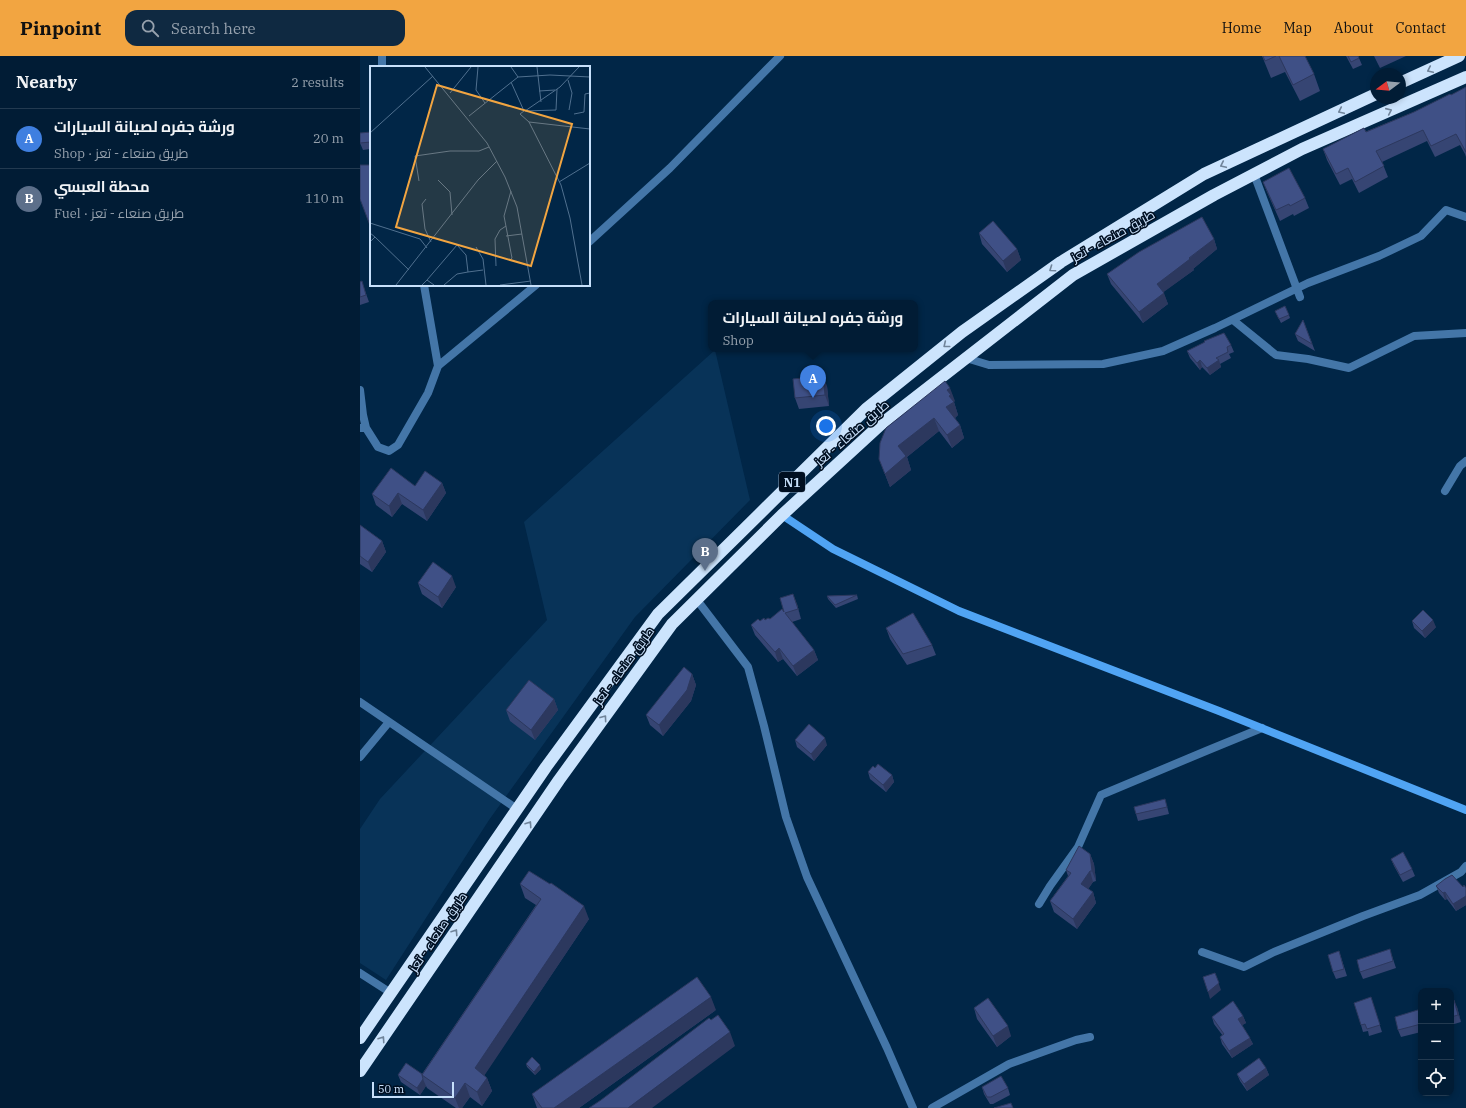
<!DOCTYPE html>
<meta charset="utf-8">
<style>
body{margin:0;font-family:"IBM Plex Serif",Cairo,serif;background:#0f2941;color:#f1f3f6}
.controls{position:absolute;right:12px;bottom:12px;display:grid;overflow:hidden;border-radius:8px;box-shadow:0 2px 6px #0003}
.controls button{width:36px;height:36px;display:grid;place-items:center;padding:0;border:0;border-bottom:1px solid #233a50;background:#011c35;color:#f1f3f6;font:20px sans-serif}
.compass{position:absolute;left:1010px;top:12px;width:36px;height:36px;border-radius:50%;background:#011c35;box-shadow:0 2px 6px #0003;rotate:254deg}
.scale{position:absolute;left:12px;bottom:10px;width:82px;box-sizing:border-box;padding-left:4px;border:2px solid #c7e0fb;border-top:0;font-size:11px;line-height:14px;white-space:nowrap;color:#c7e0fb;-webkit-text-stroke:3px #000f21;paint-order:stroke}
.you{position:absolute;left:466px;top:370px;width:14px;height:14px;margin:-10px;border:3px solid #fff;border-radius:50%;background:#1a73e8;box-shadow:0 0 0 6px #1a73e833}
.badge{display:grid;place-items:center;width:26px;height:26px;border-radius:50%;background:#f2a541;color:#fff;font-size:13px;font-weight:700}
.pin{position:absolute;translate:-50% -33px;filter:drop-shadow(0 1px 2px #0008)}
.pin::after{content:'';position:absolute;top:21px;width:14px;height:12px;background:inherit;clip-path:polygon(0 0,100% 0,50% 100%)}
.popup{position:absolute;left:348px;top:244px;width:210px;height:52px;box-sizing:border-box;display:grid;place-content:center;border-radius:8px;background:#011c35;filter:drop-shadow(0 1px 3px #0005);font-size:13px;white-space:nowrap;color:#96a1ad}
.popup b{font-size:15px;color:#f1f3f6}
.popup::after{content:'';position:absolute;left:50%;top:100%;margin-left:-8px;border:8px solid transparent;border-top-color:#011c35}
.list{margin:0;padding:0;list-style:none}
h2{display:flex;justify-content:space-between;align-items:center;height:52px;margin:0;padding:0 16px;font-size:17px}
h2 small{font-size:13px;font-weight:400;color:#96a1ad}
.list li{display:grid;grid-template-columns:26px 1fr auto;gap:12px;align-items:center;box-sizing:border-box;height:60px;padding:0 16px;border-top:1px solid #233a50}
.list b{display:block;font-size:15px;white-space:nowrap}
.list p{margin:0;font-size:13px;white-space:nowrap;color:#96a1ad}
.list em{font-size:13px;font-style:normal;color:#96a1ad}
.icon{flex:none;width:22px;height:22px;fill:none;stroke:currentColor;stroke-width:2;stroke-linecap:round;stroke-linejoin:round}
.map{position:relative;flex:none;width:1106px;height:1052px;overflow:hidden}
header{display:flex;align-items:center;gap:24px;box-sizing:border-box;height:56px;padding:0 20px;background:#f2a541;color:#111}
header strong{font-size:19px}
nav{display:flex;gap:22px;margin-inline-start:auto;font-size:14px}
.search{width:280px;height:36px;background:#0f2941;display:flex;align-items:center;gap:10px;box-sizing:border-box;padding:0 14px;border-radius:12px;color:#96a1ad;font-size:15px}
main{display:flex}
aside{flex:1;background:#011c35}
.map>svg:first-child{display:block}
</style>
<header>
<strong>Pinpoint</strong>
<div class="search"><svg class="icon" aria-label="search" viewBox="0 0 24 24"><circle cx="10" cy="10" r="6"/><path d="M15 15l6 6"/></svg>Search here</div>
<nav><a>Home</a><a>Map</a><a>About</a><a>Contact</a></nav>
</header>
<main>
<aside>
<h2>Nearby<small>2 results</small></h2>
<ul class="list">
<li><span class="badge" style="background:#3f7fe0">A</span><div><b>ورشة جفره لصيانة السيارات</b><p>Shop · طريق صنعاء - تعز</p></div><em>20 m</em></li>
<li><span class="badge" style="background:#5c6f8a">B</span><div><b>محطة العبسي</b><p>Fuel · طريق صنعاء - تعز</p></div><em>110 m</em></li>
</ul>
</aside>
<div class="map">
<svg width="1106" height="1052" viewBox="0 0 1106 1052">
<rect width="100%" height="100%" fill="#012647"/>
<path fill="#083358" d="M355,294L390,444L275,561L129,764L26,924L0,907V773L20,743L187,564L164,466Z"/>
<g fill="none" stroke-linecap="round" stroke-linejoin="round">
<path stroke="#4476a8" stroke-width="8" d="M22,0V11
M894,118L940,241
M229,186L310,112L420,0
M873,264L916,299L948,303L989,312L1054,280L1106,277
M606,302L629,309L743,308L803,295L855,272L948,227L1019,200L1061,180L1086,154L1106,161
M78,310L176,229
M0,334L3,359L6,372H0
M6,372L18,391L29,395L38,389L68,337L78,310L64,229
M1085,435L1100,410L1106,405
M337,544L388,611L404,670L426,761L447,821L527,992L553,1052
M0,646L157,753
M0,701L29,666
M679,848L690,830L718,791L741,739L846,695L902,672
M842,896L884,911L914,896L1003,860L1060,839L1101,816L1106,810
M0,917L31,937
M572,1052L649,1008L716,984L730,981"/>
<path stroke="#50a4f4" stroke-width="8" d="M422,459L473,493L599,555L859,655L1106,754"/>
<path stroke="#cce4fd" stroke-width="12" d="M1040,27L1099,0
M0,982L186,711L298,558L506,353L602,276L701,206L844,118L1016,38
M0,1015L199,724L312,568L422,459L520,369L713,219L854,139L942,93L1106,21"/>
</g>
<path fill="#364573" d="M902,0H919L954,18L960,35L940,45L925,16L911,22Z
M986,0H998L999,2L1002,9L993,13Z
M1014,0H1046L1020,12Z
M1106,31V101L1105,98L1100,89L1075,101L1067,85L1022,106L1028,121L999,137L992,123L980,129L967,104L963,93L1054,56L1091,39Z
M11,76V102L10,93L3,94L0,87Z
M903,126L945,142L949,152L934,160L933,158L920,165L907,136Z
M619,177L657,193L661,204L647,216L622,188Z
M854,183L857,193L833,213L834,214L803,236L808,248L783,267L751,228L747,218Z
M0,226L4,232L9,246L0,249Z
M915,255L929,259L930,262L921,267Z
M943,264L955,295L938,285L935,278Z
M844,285L871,289L874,296L869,298L871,302L860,308L861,311L850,319L842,311L840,314L830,302L827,295L844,287Z
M467,330L469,350L439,353L435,342Z
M595,345L594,346L598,359L595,362L600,369L604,382L592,392L579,375L547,401L551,414L530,431L519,403Z
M82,427L86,437L67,465L42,448L32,461L16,449L12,438L55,430Z
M0,469L22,485L26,496L12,516L0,508Z
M58,527L96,531L82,552L62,538Z
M497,539L498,543L476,552L468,543L467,540Z
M437,548L441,563L432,566L454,594L458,604L437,620L423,603L418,606L395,579L391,569L400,565L410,563Z
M1052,565L1076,571L1065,582L1054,572Z
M526,572L572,589L576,599L547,609L530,583Z
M332,618L336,629L331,645L303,680L290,669L286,659Z
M194,643L198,654L175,684L150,665L146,654Z
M435,684L467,689L454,705L437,691Z
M515,712L532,719L534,726L526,736L510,723L508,716Z
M807,750L809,758L778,765L776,758Z
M730,798L734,808L736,825L733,826L728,833L733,836L736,847L717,873L694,856L690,845L708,820L706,814Z
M1031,803L1052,813L1055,820L1043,826L1034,810Z
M160,828L229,863L124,1019L127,1022L132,1035L122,1050L110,1041L102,1052H96L67,1032L66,1030L60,1039L41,1026L38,1019L62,1018L176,849L165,842Z
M1076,830L1103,831L1106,832V849L1096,855L1087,843L1085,844L1079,837Z
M979,895L987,920L976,923L973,916Z
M1032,900L1036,912L1003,923L1000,916Z
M1091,945L1097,951L1101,966L1091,969Z
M1013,948L1022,976L1009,980L1008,975L1003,976L1001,969Z
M614,952L651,980L637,991L617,963Z
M1061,953V976L1041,981L1038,974Z
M356,954L219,1052H177L172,1038Z
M883,960L886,967L882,969L893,988L872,1002L862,988L860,981L863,980L854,968L852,961Z
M166,1008L181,1013L175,1019L167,1011Z
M906,1012L909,1019L887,1035L880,1025L877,1018Z
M622,1031L648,1032L650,1039L633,1048H630L624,1038Z"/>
<path fill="#2c385e" d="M854,183L857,193L833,213L834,214L801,238L797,228Z
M657,193L661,204L647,216L643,205Z
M804,237L808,248L783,267L779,256Z
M555,269L557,275L555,276Z
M527,293H533L528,296Z
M840,304L842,311L840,314L837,307Z
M859,304L861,311L850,319L847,312Z
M463,320L467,330L469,350L465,339Z
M590,332L595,345L594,346L598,359L591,365L586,351L587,334Z
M574,362L579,375L547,401L551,414L530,431L525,418L538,390Z
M600,369L604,382L592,392L587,379Z
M82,427L86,437L67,465L63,454Z
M38,437L42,448L32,461L29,450Z
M22,485L26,496L12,516L8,506Z
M92,520L96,531L82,552L78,541Z
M433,538L437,548L441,563L438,553Z
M1073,564L1076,571L1065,582L1062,575Z
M419,592L423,603L418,606L415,596Z
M454,594L458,604L437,620L433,610Z
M332,618L336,629L331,645L303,680L299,669Z
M194,643L198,654L175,684L171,674Z
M465,682L467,689L454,705L451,698Z
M532,719L534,726L526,736L523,729Z
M730,798L734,808L736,825L732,815Z
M730,815L733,826L725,838L721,828Z
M733,836L736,847L717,873L713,863Z
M1085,836L1087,843L1085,844L1083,837Z
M1106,840V849L1096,855L1093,848Z
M224,850L229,863L120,1026L115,1012Z
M855,917L861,934L850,943L848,936Z
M351,941L356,954L219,1052H194Z
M1094,944L1097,951L1101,966L1098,959Z
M883,960L886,967L881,970L878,963Z
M648,970L651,980L637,991L633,980Z
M370,976L375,990L292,1052H268Z
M890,982L893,988L872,1002L869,995Z
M180,1009L181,1013L175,1019L174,1016Z
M906,1012L909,1019L887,1035L884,1028Z
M127,1022L132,1035L122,1050L117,1036Z
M63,1023L66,1030L60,1039L57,1032Z
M105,1027L110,1041L102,1052H99L95,1042Z"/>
<path fill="#3f5086" stroke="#2c385e" d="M903,0H916L905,5Z
M919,0H945L954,18L933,29Z
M988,0H998L999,2L991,6Z
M1106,31V96L1096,78L1071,90L1063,74L1016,95L1024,110L995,126L988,112L976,118L963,93L1004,72L1006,76L1054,56L1090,38L1091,39Z
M11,76V86L0,87V77Z
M10,90H11V102Z
M0,109H11V137H10L11,141V172L0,143Z
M929,112L945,142L930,150L929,148L916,154L903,126Z
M842,161L854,183L829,202L830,203L797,228L804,237L779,256L747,218L779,196Z
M633,165L657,193L643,205L619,177Z
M2,225L6,239L0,241V226Z
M925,250L929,259L919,263L915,255Z
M943,264L952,288L935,278Z
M864,277L871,289L867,291L868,296L856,302L859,304L847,312L840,304L837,307L827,295L845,286L844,285Z
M463,320L465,339L435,342L433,323Z
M585,325L590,332L587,334L591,339L589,340L594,346L586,351L600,369L587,379L574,362L538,390L546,400L525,418L519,403L520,387L526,372Z
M31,412L55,430L65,415L82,427L63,454L38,437L29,450L12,438Z
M0,469L22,485L8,506L0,500Z
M73,506L92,520L78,541L58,527Z
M433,538L438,553L425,557L454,594L433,610L419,592L415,596L391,569L398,563L400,565L404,562L405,564L408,562L410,563L422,553L424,556L420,542Z
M497,539L475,549L467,540Z
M1063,554L1073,564L1062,575L1052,565Z
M553,557L572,589L543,598L526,572Z
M324,611L332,618L327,634L299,669L286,659Z
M169,624L194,643L171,674L146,654Z
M449,668L465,682L451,698L435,684Z
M518,708L532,719L523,729L508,716L513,710L515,712Z
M805,743L807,751L776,758L774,751Z
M719,790L730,798L732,815H730L721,828L733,836L713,863L690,845L711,817L706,814Z
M1043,796L1052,813L1040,819L1031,803Z
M169,815L190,828L191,827L224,850L115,1012L127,1022L117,1036L105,1027L95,1042L62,1019L181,843L160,828Z
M1092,819L1103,831L1104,829L1106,832V840L1093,848L1085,836L1083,837L1076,830L1085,823Z
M1030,893L1033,905L1000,916L997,904Z
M979,895L984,913L973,916L968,899Z
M855,917L859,927L848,936L843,921Z
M337,921L351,941L194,1052H182L172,1038Z
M1011,941L1020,969L1007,973L1005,968L1001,969L994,947Z
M628,942L648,970L633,980L614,952Z
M1094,944L1098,959L1091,961V945Z
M873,945L883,960L878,963L890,982L869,995L860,981L864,978L852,961Z
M1061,953V968L1038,974L1035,961Z
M358,959L370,976L268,1052H229L241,1044L349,962L351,964Z
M172,1001L180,1009L174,1016L166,1008Z
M899,1002L906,1012L884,1028L877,1018Z
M46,1007L62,1018V1019L63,1023L57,1032L38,1019Z
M641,1020L648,1032L631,1041H627L622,1031Z
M651,1047L653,1052H634Z"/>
<defs><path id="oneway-chevron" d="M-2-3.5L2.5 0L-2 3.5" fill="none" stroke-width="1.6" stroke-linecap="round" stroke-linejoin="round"/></defs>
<g stroke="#70849a">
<use href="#oneway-chevron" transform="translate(1070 14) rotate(155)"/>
<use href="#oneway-chevron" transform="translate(981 55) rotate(155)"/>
<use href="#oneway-chevron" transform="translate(1029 55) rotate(-24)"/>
<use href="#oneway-chevron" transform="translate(863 109) rotate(155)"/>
<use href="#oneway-chevron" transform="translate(692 213) rotate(145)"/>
<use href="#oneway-chevron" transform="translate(586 289) rotate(141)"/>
<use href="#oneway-chevron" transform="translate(244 662) rotate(-54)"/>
<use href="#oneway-chevron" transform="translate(169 768) rotate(-56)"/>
<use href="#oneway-chevron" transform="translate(95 876) rotate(-56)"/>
<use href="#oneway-chevron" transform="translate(22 983) rotate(-56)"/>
</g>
<g text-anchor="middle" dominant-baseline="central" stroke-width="3" stroke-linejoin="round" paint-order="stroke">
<rect fill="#000f21" stroke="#8ba1ba" stroke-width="1" x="419" y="416" width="26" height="20" rx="3"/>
<g font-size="12" font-weight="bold" fill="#c7e0fb">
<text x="432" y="426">N1</text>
</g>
<g font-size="13" fill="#c7e0fb" stroke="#000f21">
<text transform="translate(753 180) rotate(-29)">طريق صنعاء - تعز</text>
<text transform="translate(492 377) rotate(-41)">طريق صنعاء - تعز</text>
<text transform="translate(264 610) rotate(-54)">طريق صنعاء - تعز</text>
<text transform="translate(78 876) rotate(-56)">طريق صنعاء - تعز</text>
</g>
</g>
<g transform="translate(10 10)">
<rect width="220" height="220" fill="#012647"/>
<path fill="none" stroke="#50708f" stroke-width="1" d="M55,1L117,77L135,111L147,141L161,219M108,1L106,24L115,37M141,1L148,11M167,1L171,36M198,14L202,27L199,44M141,16L154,45M169,25L185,24M80,27L101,1M154,45L150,48L159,56L191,119L200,152L212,219M155,45L190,21L209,1M155,45L186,44L187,23M204,48L214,46L215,28L220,27M99,50L148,11L180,9L220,11M159,56L220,63M0,67L63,10M68,114L80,126L82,149M49,115L45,90L80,85H109L119,81M189,116L220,97M56,133L52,138L55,163L61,176M0,157L50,173L57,182M0,167L5,171L0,176M136,170L152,168M5,171L39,204M106,181L113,193L116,219M140,194L142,192L134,150L141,125M126,200L125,173L130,164L136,160M57,214L87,179L96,189L98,206L113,204M26,219L108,114L127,95M52,219L57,214L64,219M74,219L87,208L98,206M130,219L161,215"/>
<path fill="#f2a541" fill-opacity="0.15" stroke="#f2a541" stroke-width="2" d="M67,19L202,58L161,200L26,161Z"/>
<rect width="220" height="220" fill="none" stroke="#c7e0fb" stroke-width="2"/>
</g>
</svg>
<div class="controls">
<button>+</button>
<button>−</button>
<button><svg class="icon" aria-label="locate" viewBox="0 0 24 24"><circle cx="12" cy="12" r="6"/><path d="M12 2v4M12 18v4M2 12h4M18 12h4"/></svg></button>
</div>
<svg class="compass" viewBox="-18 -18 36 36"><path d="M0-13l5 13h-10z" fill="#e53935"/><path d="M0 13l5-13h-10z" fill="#96a1ad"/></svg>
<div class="scale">50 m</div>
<div class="you"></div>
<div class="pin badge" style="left:453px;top:342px;background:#3f7fe0">A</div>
<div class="popup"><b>ورشة جفره لصيانة السيارات</b>Shop</div>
<div class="pin badge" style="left:345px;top:515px;background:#5c6f8a">B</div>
</div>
</main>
